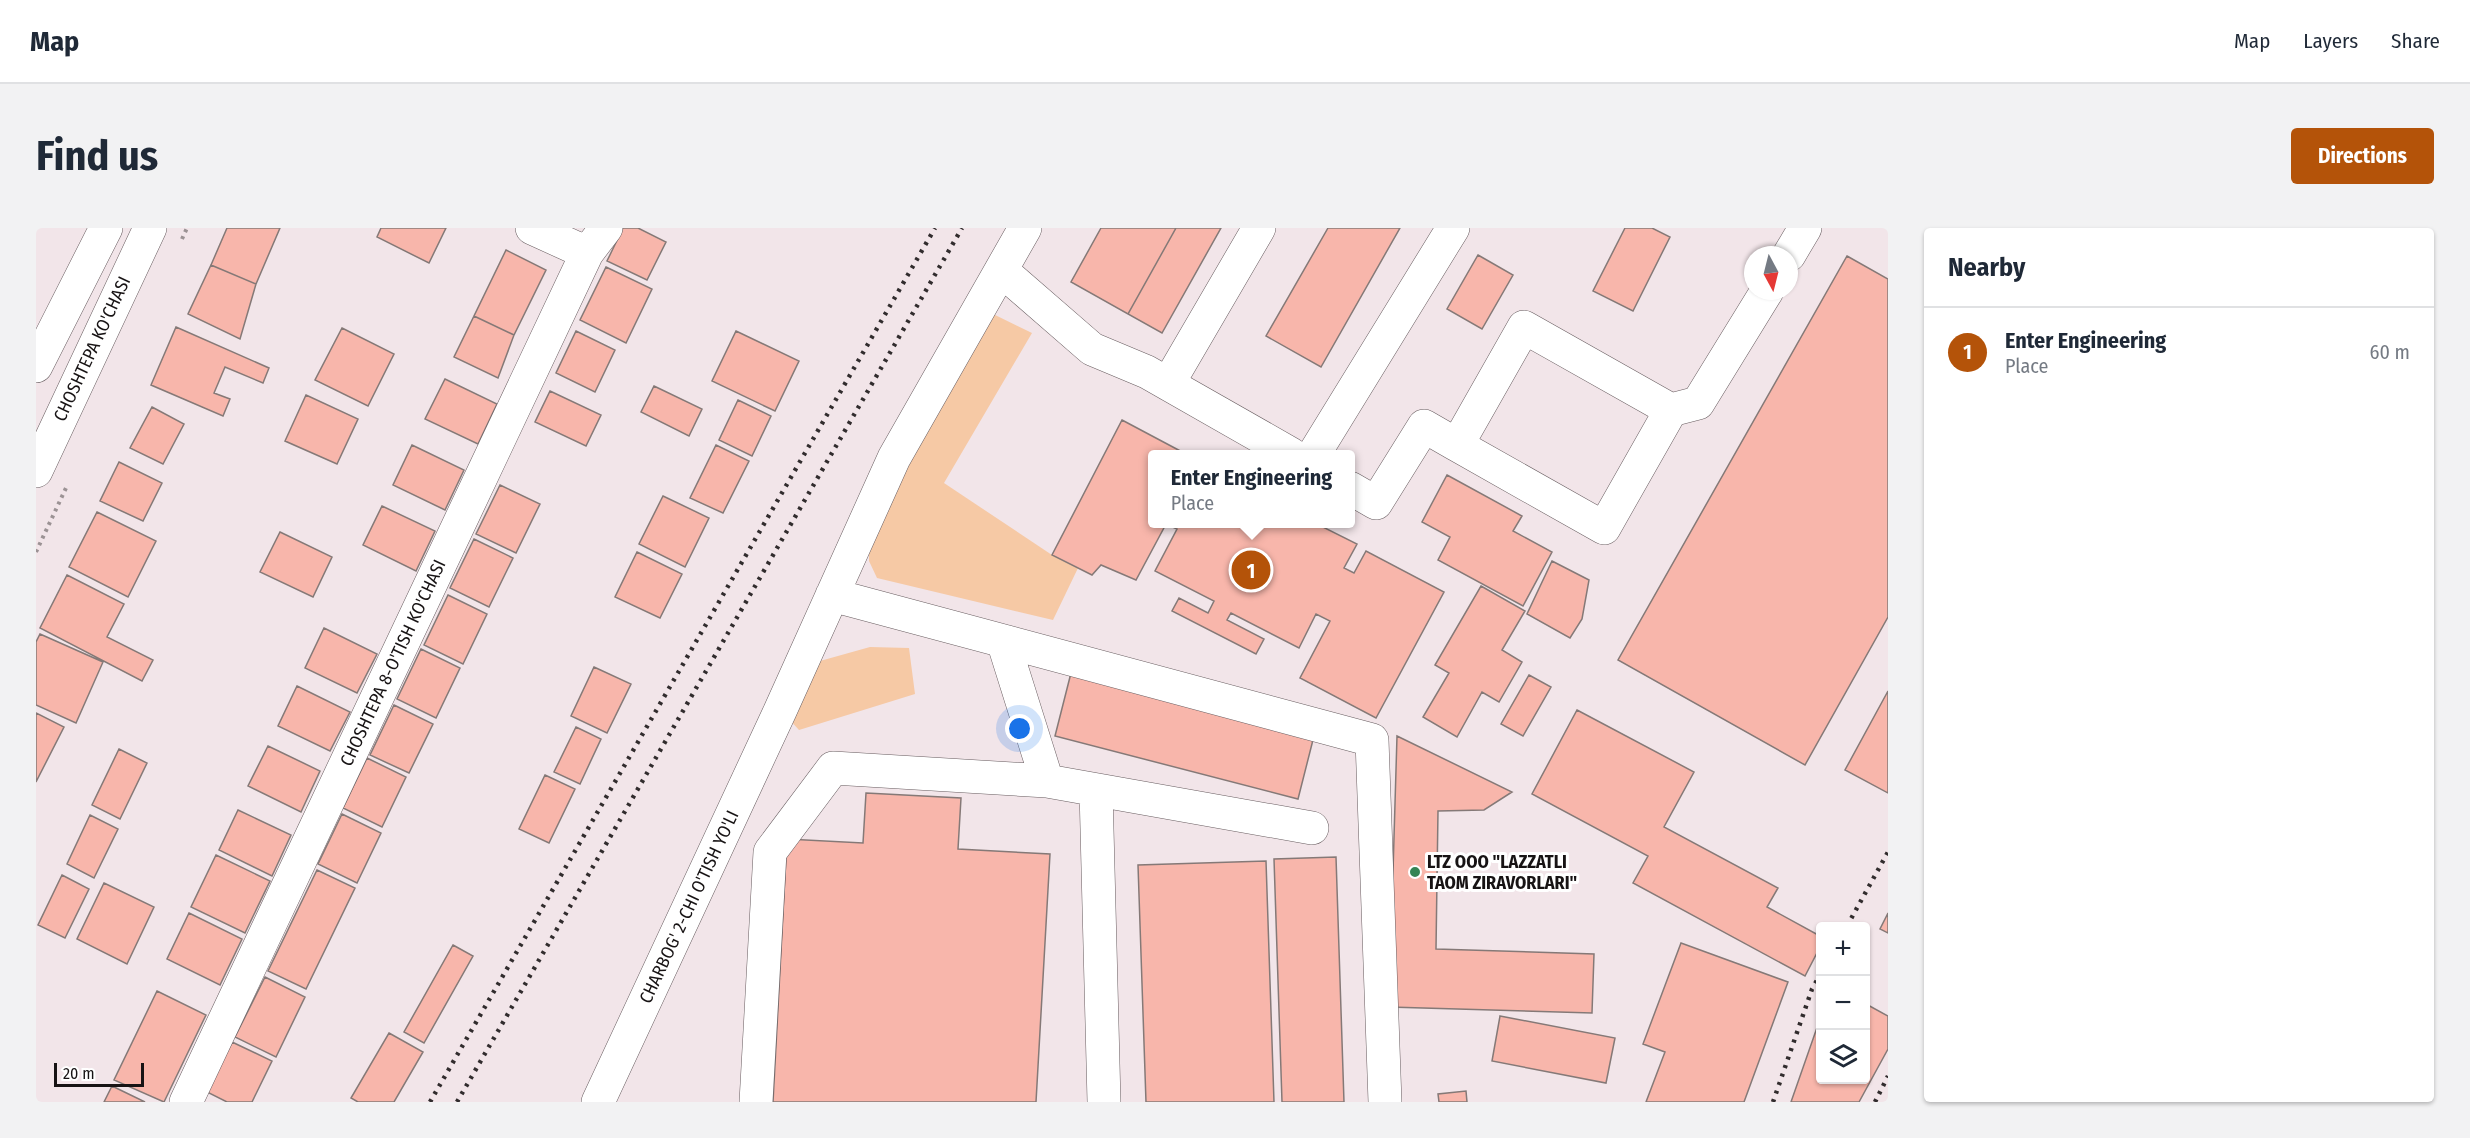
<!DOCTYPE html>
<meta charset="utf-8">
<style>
body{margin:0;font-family:"Fira Sans Condensed",sans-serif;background:#f2f2f3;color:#1f2937}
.controls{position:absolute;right:18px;bottom:18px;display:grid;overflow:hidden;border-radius:6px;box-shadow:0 2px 4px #0004}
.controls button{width:54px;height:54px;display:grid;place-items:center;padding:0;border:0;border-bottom:2px solid #e0e1e3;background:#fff;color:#1f2937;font:30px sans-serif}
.compass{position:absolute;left:1708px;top:18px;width:54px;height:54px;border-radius:50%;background:#fff;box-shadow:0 2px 4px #0004;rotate:173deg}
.scale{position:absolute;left:18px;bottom:15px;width:90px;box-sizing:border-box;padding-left:6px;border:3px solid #171314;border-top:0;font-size:16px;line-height:21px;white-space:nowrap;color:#171314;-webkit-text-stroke:4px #fff;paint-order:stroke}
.you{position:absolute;left:984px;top:501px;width:21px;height:21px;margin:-15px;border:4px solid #fff;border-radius:50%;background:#1a73e8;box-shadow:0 0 0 9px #1a73e833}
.badge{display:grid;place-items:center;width:39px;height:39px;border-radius:50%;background:#b45309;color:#fff;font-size:20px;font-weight:700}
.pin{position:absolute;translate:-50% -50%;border:3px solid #fff;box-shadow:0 2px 6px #0006}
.popup{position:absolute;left:1112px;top:222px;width:207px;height:78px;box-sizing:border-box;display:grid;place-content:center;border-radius:6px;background:#fff;filter:drop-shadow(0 2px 4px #0005);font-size:20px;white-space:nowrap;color:#747a83}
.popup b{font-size:22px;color:#1f2937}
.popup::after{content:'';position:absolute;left:50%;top:100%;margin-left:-12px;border:12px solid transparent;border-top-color:#fff}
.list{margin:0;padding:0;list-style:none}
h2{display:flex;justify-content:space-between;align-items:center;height:78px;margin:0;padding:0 24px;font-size:26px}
h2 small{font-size:20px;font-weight:400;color:#747a83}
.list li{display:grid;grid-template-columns:39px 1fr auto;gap:18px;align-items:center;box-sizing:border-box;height:90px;padding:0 24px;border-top:2px solid #e0e1e3}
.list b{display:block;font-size:22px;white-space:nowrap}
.list p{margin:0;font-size:20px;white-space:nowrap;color:#747a83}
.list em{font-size:20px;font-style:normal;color:#747a83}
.icon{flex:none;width:33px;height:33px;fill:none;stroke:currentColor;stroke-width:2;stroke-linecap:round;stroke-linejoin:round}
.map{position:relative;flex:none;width:1852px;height:874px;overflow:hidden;border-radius:6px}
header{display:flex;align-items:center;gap:36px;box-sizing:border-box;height:84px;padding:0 30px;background:#fff;border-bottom:2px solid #e0e1e3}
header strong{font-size:28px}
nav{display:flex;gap:33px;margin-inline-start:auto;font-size:21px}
.intro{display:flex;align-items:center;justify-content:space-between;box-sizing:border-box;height:144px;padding:0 36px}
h1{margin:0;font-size:42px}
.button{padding:15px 27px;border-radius:6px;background:#b45309;color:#fff;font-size:21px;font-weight:700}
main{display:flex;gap:36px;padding:0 36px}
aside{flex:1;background:#fff;border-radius:6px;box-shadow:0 2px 4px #0004}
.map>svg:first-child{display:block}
</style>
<header>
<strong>Map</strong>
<nav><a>Map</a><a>Layers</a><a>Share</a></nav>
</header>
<div class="intro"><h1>Find us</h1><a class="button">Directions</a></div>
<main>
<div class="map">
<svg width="1852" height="874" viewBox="0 0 1852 874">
<rect width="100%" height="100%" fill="#f2e5e9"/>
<path fill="#f6c9a5" d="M953,84L996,105L908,255L1016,327L1042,340L1017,392L841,350L833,333V309Z
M834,419L873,420L879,466L763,502L751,489L784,433Z"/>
<path fill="#f8b6ab" stroke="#857977" stroke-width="1.5" d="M191,0H244L220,56L175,37Z
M345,0H410L393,35L341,9Z
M587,0H602L630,14L611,52L571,33Z
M1065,0H1140L1092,86L1035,54Z
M1140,0H1185L1126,105L1092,86Z
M1292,0H1364L1285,139L1230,108Z
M1589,0H1616L1634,9L1597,83L1557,63Z
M470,22L510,42L478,107L438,88Z
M1442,27L1477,47L1446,101L1411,81Z
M1811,28L1852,51V389L1769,537L1582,432Z
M175,37L220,56L204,111L152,86Z
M570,39L616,61L590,115L544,92Z
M438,88L478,107L462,150L418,129Z
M140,99L233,140L227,155L189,139L178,165L194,171L187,188L115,157Z
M306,100L358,126L332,178L279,152Z
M540,103L579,122L559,164L520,145Z
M700,103L763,133L739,183L676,153Z
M409,151L461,176L442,216L389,191Z
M618,158L666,181L653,208L605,184Z
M514,163L565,187L550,218L499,194Z
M270,167L322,191L301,236L249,213Z
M702,172L735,188L716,228L683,212Z
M116,179L148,196L127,236L94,220Z
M1086,192L1150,226H1116V296H1130L1100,352L1065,337L1056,347L1016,327Z
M376,217L428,242L409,282L357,257Z
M680,217L713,233L687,285L654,270Z
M83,234L126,255L107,293L64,273Z
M1411,247L1486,288L1477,303L1516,324L1487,378L1402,332L1414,309L1386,294Z
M464,257L504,276L480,325L440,306Z
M627,268L673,290L649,339L603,316Z
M346,278L399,303L380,343L327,317Z
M61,284L120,313L92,369L33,339Z
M1130,296H1281L1321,316L1308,340L1318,345L1330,323L1408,364L1340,490L1264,450L1294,393L1280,386L1263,420L1195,385L1191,392L1228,411L1220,426L1136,383L1143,370L1172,385L1178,373L1119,343L1141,301Z
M244,304L296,329L277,369L224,344Z
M438,311L477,330L453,379L414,360Z
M601,324L646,346L624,390L579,369Z
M1516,333L1553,352L1546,391L1534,410L1491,386Z
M31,347L88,376L71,409L117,432L106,453L4,400Z
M1445,358L1489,383L1466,422L1486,434L1463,474L1446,464L1421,509L1387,489L1413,445L1399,437Z
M412,367L451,386L427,436L388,417Z
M288,400L341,426L321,465L269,440Z
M4,406L67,434L40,495L0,477V414Z
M385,421L424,440L400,490L361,471Z
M558,439L595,456L571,505L535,488Z
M1036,441L1279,504L1262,571L1019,508Z
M1493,447L1515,459L1487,508L1465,496Z
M261,458L314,484L294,523L242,498Z
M1852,463V565L1809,542Z
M358,477L397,496L373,545L334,527Z
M1541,482L1658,544L1628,599L1742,660L1731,679L1784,708V719L1769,748L1597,655L1612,628L1496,566Z
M0,485L28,499L0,554Z
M540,499L565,511L544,556L518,544Z
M1361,508L1476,564L1448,582L1402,583L1400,721L1558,726L1556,785L1353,779Z
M232,518L284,543L265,584L212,558Z
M83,521L111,535L84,591L56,577Z
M331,530L370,549L346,599L307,580Z
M509,547L539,561L513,615L483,601Z
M830,565L925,570L922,621L1014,626L1000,874H737L751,611L827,615Z
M202,582L255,607L236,648L183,622Z
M306,586L345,605L321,655L282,636Z
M54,587L82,601L58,650L31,636Z
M180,627L234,653L209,705L155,679Z
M1300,629L1308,874H1246L1238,631Z
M1230,633L1238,874H1110L1102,637Z
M281,642L319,660L270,761L232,743Z
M26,647L53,661L29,710L2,697Z
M68,655L118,679L91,736L41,711Z
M153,685L206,711L184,757L131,731Z
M1852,685V705L1844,701Z
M1645,715L1752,754L1708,874H1610L1629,824L1607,816Z
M417,717L437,728L388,815L368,804Z
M229,749L269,769L240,829L199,809Z
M121,763L170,787L128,874L78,852Z
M1830,776L1852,788V821L1823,874H1755L1784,791V852H1830Z
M1464,788L1579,810L1570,855L1456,833Z
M353,805L387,824L358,874H322L315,870Z
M196,814L236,833L216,874H191L171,864Z
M76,858L109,874H68Z
M1430,863L1431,874H1403L1402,866Z"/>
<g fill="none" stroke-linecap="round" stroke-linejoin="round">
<g stroke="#685d60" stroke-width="34">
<path id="minor" d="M496,0L551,25
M1753,27L1769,0
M965,42L1056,121L1111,144L1255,226
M1488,99L1635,182L1568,300L1421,217Z
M1132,156L1223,0
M1635,182L1662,175L1731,63
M1278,226L1417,0
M1314,260L1340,275L1388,198L1421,217
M796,367L1336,512L1349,874
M967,413L1011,553
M1060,562L1068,874
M150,874L551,25L570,0
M562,874L744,483L858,230L989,0
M720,874L734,624L797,540L1011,553L1276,600"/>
</g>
<g stroke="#685d60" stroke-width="34">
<path id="major" d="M0,138L70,0
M0,243L114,0"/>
</g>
<path stroke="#9b9294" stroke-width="4" stroke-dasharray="3 4.5" stroke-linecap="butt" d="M146,11L151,0
M0,324L30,260"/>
<use href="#minor" stroke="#fff" stroke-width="33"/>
<use href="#major" stroke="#fff" stroke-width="33"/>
<path stroke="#312c2d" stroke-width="4.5" stroke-dasharray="3 6" stroke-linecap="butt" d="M1811,698L1852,624
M394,874L899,0
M421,874L926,0
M1737,874L1776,761L1784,747
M1839,874L1852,848"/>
</g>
<circle fill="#358454" stroke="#fff" stroke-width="2" cx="1379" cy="644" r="6"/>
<g text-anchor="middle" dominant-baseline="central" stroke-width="6" stroke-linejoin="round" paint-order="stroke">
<g font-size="18" fill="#171314" stroke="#fff">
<text transform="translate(56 121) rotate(-65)">CHOSHTEPA KO'CHASI</text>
<text transform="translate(357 435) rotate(-65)">CHOSHTEPA 8-O'TISH KO'CHASI</text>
<text transform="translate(653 679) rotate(-65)">CHARBOG' 2-CHI O'TISH YO'LI</text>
</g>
<g font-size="18" font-weight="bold" fill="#171314" stroke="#fff" text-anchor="start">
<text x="1391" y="634">LTZ OOO "LAZZATLI<tspan x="1391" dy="21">TAOM ZIRAVORLARI"</tspan></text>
</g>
</g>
</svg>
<div class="controls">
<button>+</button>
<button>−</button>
<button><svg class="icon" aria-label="layers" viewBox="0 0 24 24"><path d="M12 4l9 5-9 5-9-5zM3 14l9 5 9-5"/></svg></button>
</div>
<svg class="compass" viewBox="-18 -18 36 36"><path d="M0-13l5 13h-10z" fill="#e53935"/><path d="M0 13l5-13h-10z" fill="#747a83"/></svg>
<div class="scale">20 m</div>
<div class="you"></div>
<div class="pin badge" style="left:1215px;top:342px">1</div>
<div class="popup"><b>Enter Engineering</b>Place</div>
</div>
<aside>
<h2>Nearby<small></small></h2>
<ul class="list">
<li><span class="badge">1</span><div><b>Enter Engineering</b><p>Place</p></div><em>60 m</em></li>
</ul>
</aside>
</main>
